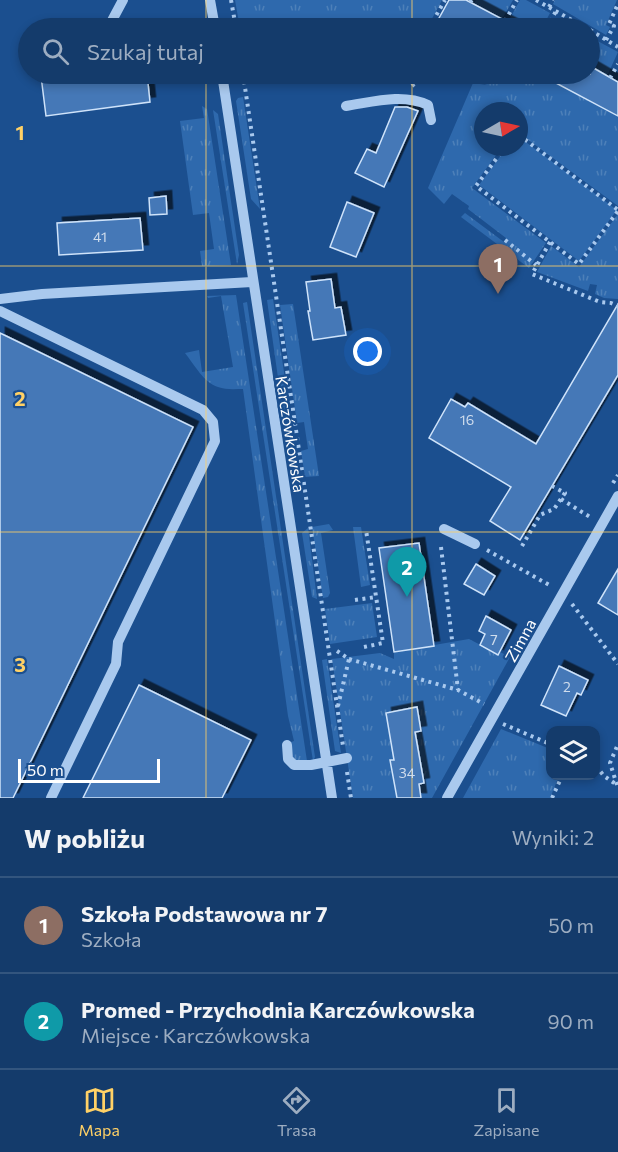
<!DOCTYPE html>
<html lang="pl">
<meta charset="utf-8">
<style>
body{margin:0;font-family:Commissioner,sans-serif;background:#214673;color:#f1f3f6}
.controls{position:absolute;right:18px;bottom:18px;display:grid;overflow:hidden;border-radius:12px;box-shadow:0 3px 9px #0003}
.controls button{width:54px;height:54px;display:grid;place-items:center;padding:0;border:0;border-bottom:2px solid #33557e;background:#143b6b;color:#f1f3f6;font:30px sans-serif}
.compass{position:absolute;left:474px;top:102px;width:54px;height:54px;border-radius:50%;background:#143b6b;box-shadow:0 3px 9px #0003;rotate:81deg}
.scale{position:absolute;left:18px;bottom:15px;width:142px;box-sizing:border-box;padding-left:6px;border:3px solid #fff;border-top:0;font-size:16px;line-height:21px;white-space:nowrap;color:#fff;-webkit-text-stroke:4px #1b4f8f;paint-order:stroke}
.you{position:absolute;left:368px;top:352px;width:21px;height:21px;margin:-15px;border:4px solid #fff;border-radius:50%;background:#1a73e8;box-shadow:0 0 0 9px #1a73e833}
.badge{display:grid;place-items:center;width:39px;height:39px;border-radius:50%;background:#ffd166;color:#fff;font-size:20px;font-weight:700}
.pin{position:absolute;translate:-50% -50px;filter:drop-shadow(0 2px 3px #0008)}
.pin::after{content:'';position:absolute;top:32px;width:21px;height:18px;background:inherit;clip-path:polygon(0 0,100% 0,50% 100%)}
.list{margin:0;padding:0;list-style:none}
h2{display:flex;justify-content:space-between;align-items:center;height:78px;margin:0;padding:0 24px;font-size:26px}
h2 small{font-size:20px;font-weight:400;color:#9dadc1}
.list li{display:grid;grid-template-columns:39px 1fr auto;gap:18px;align-items:center;box-sizing:border-box;height:96px;padding:0 24px;border-top:2px solid #33557e}
.list b{display:block;font-size:22px;white-space:nowrap}
.list p{margin:0;font-size:20px;white-space:nowrap;color:#9dadc1}
.list em{font-size:20px;font-style:normal;color:#9dadc1}
.icon{flex:none;width:33px;height:33px;fill:none;stroke:currentColor;stroke-width:2;stroke-linecap:round;stroke-linejoin:round}
.map{position:relative;flex:none;width:618px;height:798px;overflow:hidden}
.search{position:absolute;background:#143b6b;box-shadow:0 3px 9px #0003;left:18px;right:18px;top:18px;height:66px;display:flex;align-items:center;gap:15px;box-sizing:border-box;padding:0 21px;border-radius:33px;color:#9dadc1;font-size:22px}
.sheet{height:270px;background:#143b6b}
nav{display:flex;justify-content:space-around;align-items:center;box-sizing:border-box;height:84px;border-top:2px solid #33557e;background:#143b6b;font-size:16px;color:#9dadc1}
nav a{display:grid;justify-items:center;gap:3px}
nav .on{color:#ffd166}
.map>svg:first-child{display:block}
</style>
<div class="map">
<svg width="618" height="798" viewBox="0 0 618 798">
<defs>
<pattern id="grass-tufts" width="24" height="20" patternUnits="userSpaceOnUse" patternTransform="scale(1.5)"><rect width="24" height="20" fill="#2e69ad"/><path d="M3 7l-1-3M5 7V3M7 7l1-3M15 17l-1-3M17 17v-4M19 17l1-3" fill="none" stroke="#4d80b9"/></pattern>
<filter id="shadow"><feDropShadow dx="5.5" dy="-5.5" stdDeviation="0" flood-color="#0009"/></filter>
</defs>
<rect width="100%" height="100%" fill="#1b4f8f"/>
<path fill="url(#grass-tufts)" d="M235,0H442L427,28H240Z
M476,0H513L502,19L474,4Z
M520,0H526L550,13L542,28H519L508,22Z
M555,0H617L606,25L610,27L606,35L553,4Z
M592,38L618,52L607,76L590,66V43Z
M462,74H539L618,116V206L519,133V111H483V147H502L472,188L546,243L529,268L461,217L465,213L504,242L506,238L468,209L469,206L452,194L444,204L428,188L473,83L487,85Z
M243,97L260,209L251,199L236,101L238,98Z
M202,106L207,109L231,265L202,266L200,251L214,249L209,213L193,215L180,121L204,118Z
M213,110L218,114L239,255L237,264Z
M618,214V299L604,298L595,294L597,285L590,284L588,291L537,272L551,246L579,267Z
M236,295L307,761L301,763L293,759L291,742L294,741L288,716L243,389C235,389 226,390 218,387C204,383 194,364 185,353L199,350L202,372L233,367L221,296L208,298L207,296Z
M273,299L290,412L283,413L267,300Z
M247,302L315,757L313,761L243,303Z
M293,304L319,476L305,477L301,451L308,449L304,422L297,423L280,305Z
M329,524L333,530L321,533L330,593L328,597L323,598L312,527Z
M353,527H361L370,585L361,587Z
M308,528L317,599L312,597L302,533Z
M372,603L377,637L330,644L325,609Z
M469,639L498,654L500,652L510,657L432,798H353L332,659L380,653L394,659V652Z
M327,659L341,753L335,751L322,660Z
M501,729L550,749V776H559L550,798H463Z"/>
<path fill="#2e69ad" d="M519,137L617,210L579,261L479,185L507,147H519Z"/>
<path fill="#4478b7" stroke="#cfe3fa" stroke-width="1.5" filter="url(#shadow)" d="M449,0H466L519,28H455L438,20Z
M590,66L618,82V116L539,74H590Z
M60,74H147L150,102L46,116L41,76Z
M395,107H407L418,111L384,187L355,173L367,149L376,153Z
M166,196L167,214L150,215L149,198Z
M347,202L374,213L356,257L330,247Z
M140,218L143,250L59,255L57,223Z
M331,279L335,308L341,307L346,335L313,340L308,311H310L306,282Z
M618,304V375L520,540L490,521L511,487L429,438L451,399L465,407L468,403L536,444Z
M0,333L193,427L13,798H0Z
M419,543L434,646L394,652L379,548Z
M476,564L495,576L484,595L464,584Z
M618,569V615L598,603Z
M486,616L511,630L498,655L480,645L485,634L479,631Z
M559,666L588,680L581,695L577,693L566,716L541,705Z
M139,685L251,740L222,798H83Z
M417,707L421,731L415,732L424,783L419,784L421,798H397L390,760H394L386,713Z"/>
<g fill="none" stroke-linecap="round" stroke-linejoin="round">
<path stroke="#a9c9ee" stroke-width="4" stroke-dasharray="3 4.5" stroke-linecap="butt" d="M231,0L236,28
M536,0L586,28
M470,2L472,0
M549,7L553,0
M505,21L517,0
M429,28L445,0
M547,28L556,11
M590,30L618,47
M606,40L614,26L609,24L618,4
M243,74L343,746
M610,78L618,64
M412,86L419,79L420,74
M519,135L618,210
M505,147L476,186L579,264L618,211
M505,240L536,265
M550,242L532,274L600,302L611,303L618,306
M613,483L618,475
M561,499L590,517
M522,546L540,515L554,509L565,493L552,486
M441,547L458,690
M487,550L551,586
M355,600L376,597
M572,604L618,664
M364,647L383,643L366,530
M337,651L349,659L338,706
M349,659L458,690L484,704
M503,724L550,744
M596,766L604,776L617,785
M347,772L351,798
M617,785L610,763L618,744
M552,798L562,776"/>
<path stroke="#a9c9ee" stroke-width="10" d="M210,0L215,28
M108,28L123,0
M222,74L332,798
M346,106C373,102 402,93 428,105L431,120
M0,299L42,294L252,282
M0,311L203,410L213,422L215,441L118,642L116,664L51,798
M444,529L475,544
M287,745L288,759L294,765H311L347,758
M447,798L618,496"/>
</g>
<path fill="none" stroke="#ffd166" stroke-width="1.5" stroke-opacity="0.55" d="M206,0V28M412,0V28M206,74V798M412,74V798M0,266H618M0,532H618"/>
<g text-anchor="middle" dominant-baseline="central" stroke-width="4.5" stroke-linejoin="round" paint-order="stroke">
<g font-size="14" fill="#d0dded">
<text x="100" y="236">41</text>
<text x="467" y="419">16</text>
<text x="494" y="639">7</text>
<text x="567" y="686">2</text>
<text x="407" y="772">34</text>
</g>
<g font-size="16" fill="#fff" stroke="#1b4f8f">
<text transform="translate(291 434) rotate(81)">Karczówkowska</text>
<text transform="translate(520 640) rotate(-61)">Zimna</text>
</g>
</g>
<g font-size="20" text-anchor="middle" font-weight="bold" fill="#ffd166" stroke="#1b4f8f" stroke-width="4.5" stroke-linejoin="round" paint-order="stroke">
<text x="20" y="140">1</text>
<text x="20" y="406">2</text>
<text x="20" y="672">3</text>
</g>
</svg>
<div class="controls">
<button><svg class="icon" aria-label="layers" viewBox="0 0 24 24"><path d="M12 4l9 5-9 5-9-5zM3 14l9 5 9-5"/></svg></button>
</div>
<svg class="compass" viewBox="-18 -18 36 36"><path d="M0-13l5 13h-10z" fill="#e53935"/><path d="M0 13l5-13h-10z" fill="#9dadc1"/></svg>
<div class="scale">50 m</div>
<div class="you"></div>
<div class="pin badge" style="left:498px;top:294px;background:#8d6e63">1</div>
<div class="pin badge" style="left:407px;top:597px;background:#0f9aa8">2</div>
<div class="search"><svg class="icon" aria-label="search" viewBox="0 0 24 24"><circle cx="10" cy="10" r="6"/><path d="M15 15l6 6"/></svg>Szukaj tutaj</div>
</div>
<section class="sheet">
<h2>W pobliżu<small>Wyniki: 2</small></h2>
<ul class="list">
<li><span class="badge" style="background:#8d6e63">1</span><div><b>Szkoła Podstawowa nr 7</b><p>Szkoła</p></div><em>50 m</em></li>
<li><span class="badge" style="background:#0f9aa8">2</span><div><b>Promed - Przychodnia Karczówkowska</b><p>Miejsce · Karczówkowska</p></div><em>90 m</em></li>
</ul>
</section>
<nav>
<a class="on"><svg class="icon" aria-label="map" viewBox="0 0 24 24"><path d="M3 6l6-2 6 2 6-2v14l-6 2-6-2-6 2zM9 4v14M15 6v14"/></svg>Mapa</a>
<a><svg class="icon" aria-label="directions" viewBox="0 0 24 24"><path d="M12 3l9 9-9 9-9-9zM9 14v-3h6M13 9l2 2-2 2"/></svg>Trasa</a>
<a><svg class="icon" aria-label="saved" viewBox="0 0 24 24"><path d="M7 4h10v16l-5-4-5 4z"/></svg>Zapisane</a>
</nav>
